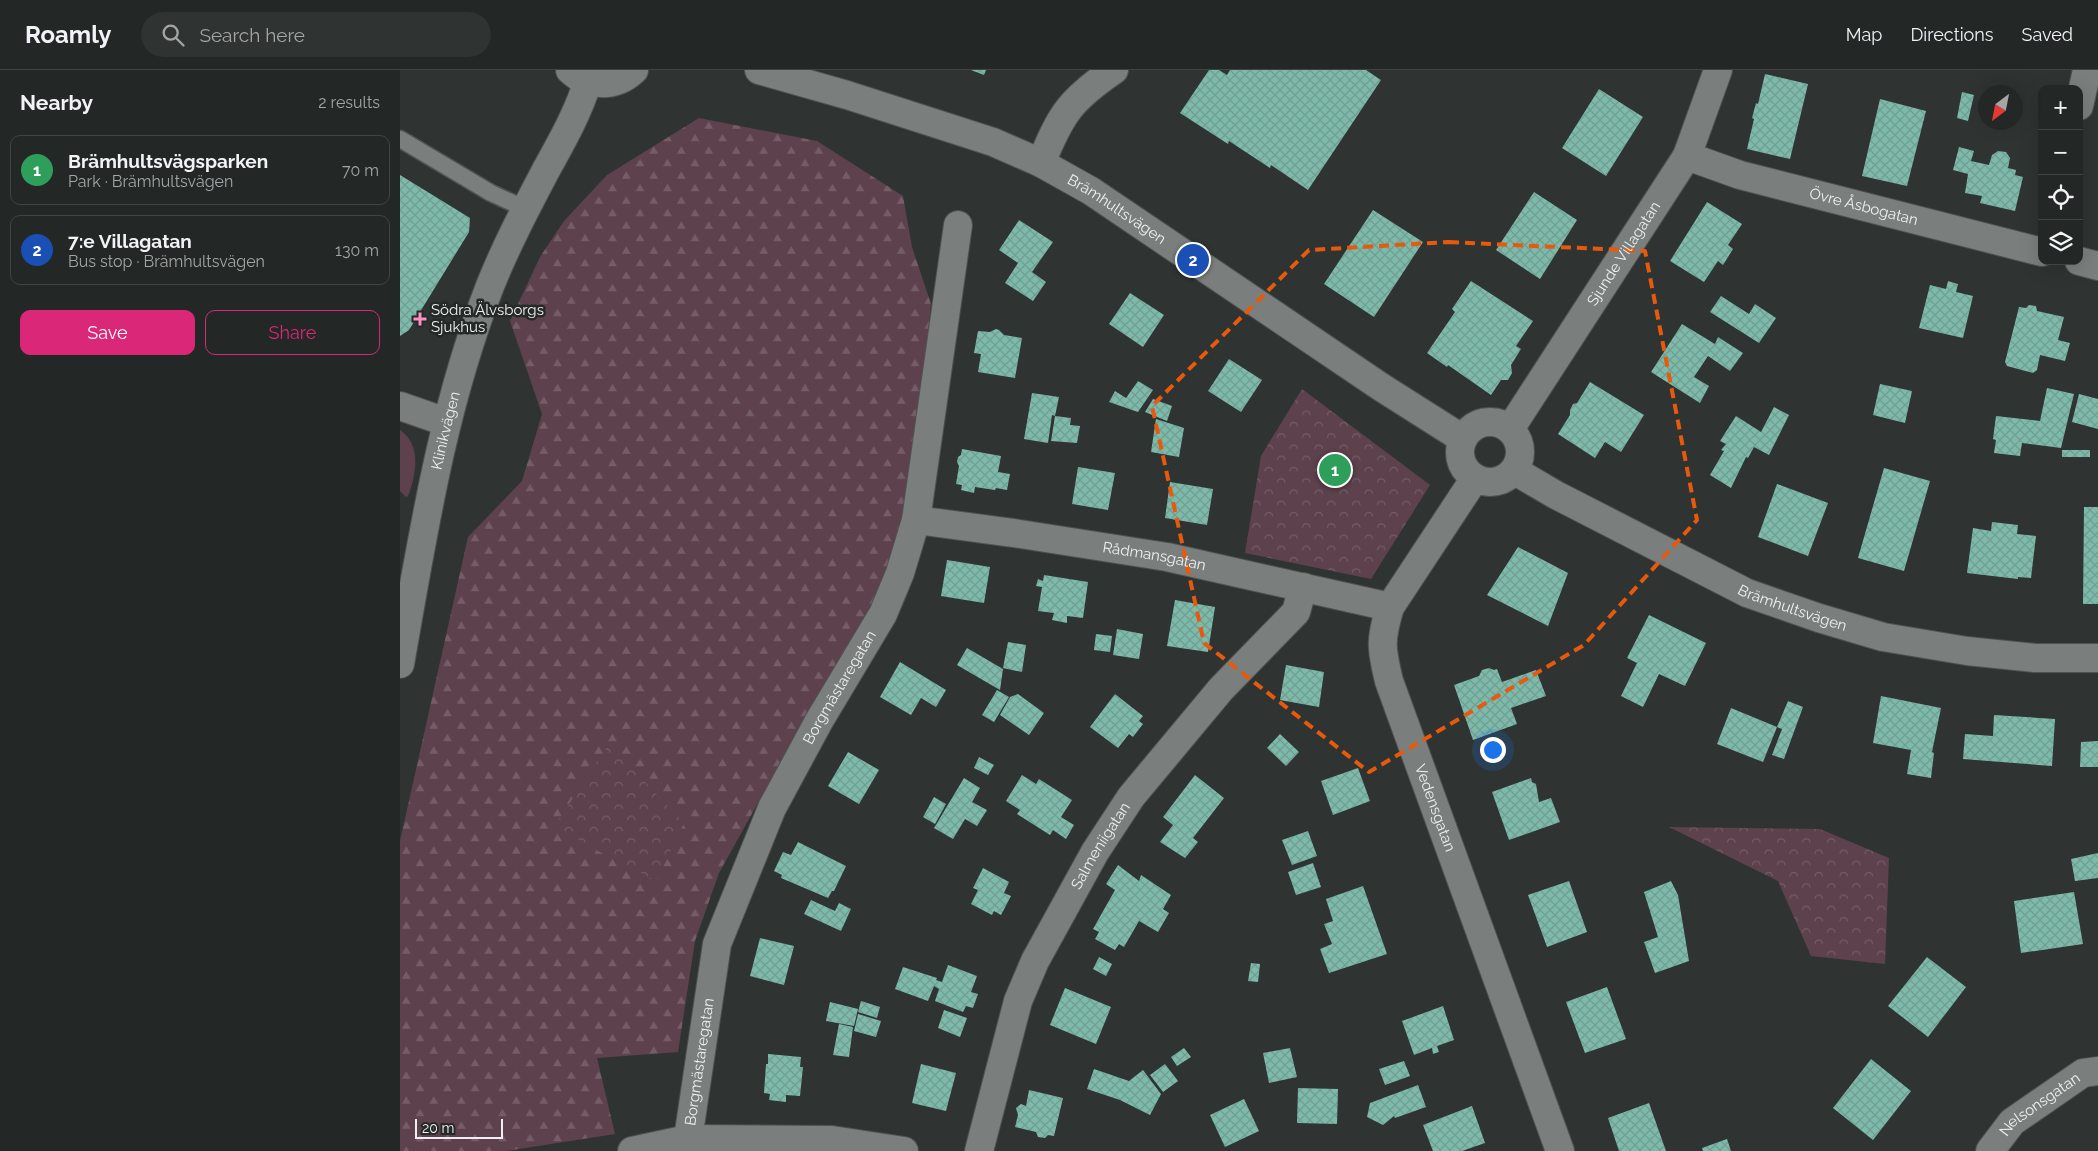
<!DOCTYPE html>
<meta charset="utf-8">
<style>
body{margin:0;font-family:Raleway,sans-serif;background:#2f3332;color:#f1f3f6}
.controls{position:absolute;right:15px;top:15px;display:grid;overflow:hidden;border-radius:10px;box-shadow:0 5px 20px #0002}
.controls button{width:45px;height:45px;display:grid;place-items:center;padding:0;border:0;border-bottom:1px solid #404443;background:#232726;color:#f1f3f6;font:25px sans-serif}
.compass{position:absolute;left:1578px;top:15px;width:45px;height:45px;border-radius:50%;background:#232726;box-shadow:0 5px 20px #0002;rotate:212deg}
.scale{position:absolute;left:15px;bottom:12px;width:88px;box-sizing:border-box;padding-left:5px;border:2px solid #edf0ef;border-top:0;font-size:14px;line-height:18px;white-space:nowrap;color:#edf0ef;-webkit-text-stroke:4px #252a28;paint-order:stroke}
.you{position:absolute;left:1092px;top:679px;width:18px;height:18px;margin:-12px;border:4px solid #fff;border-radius:50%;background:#1a73e8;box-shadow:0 0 0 8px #1a73e833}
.badge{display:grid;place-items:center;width:32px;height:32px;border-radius:50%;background:#db2777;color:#fff;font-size:16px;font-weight:700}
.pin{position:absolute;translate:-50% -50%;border:2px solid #fff;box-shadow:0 1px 5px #0006}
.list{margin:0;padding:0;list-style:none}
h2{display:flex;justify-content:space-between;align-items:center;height:65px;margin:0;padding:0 20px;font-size:21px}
h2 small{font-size:16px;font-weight:400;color:#a3a5a7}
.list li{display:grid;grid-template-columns:32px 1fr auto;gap:15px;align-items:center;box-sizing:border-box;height:70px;margin:0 10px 10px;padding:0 10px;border:1px solid #404443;border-radius:10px}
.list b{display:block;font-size:19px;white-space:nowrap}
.list p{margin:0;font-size:16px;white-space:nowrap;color:#a3a5a7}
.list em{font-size:16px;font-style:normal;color:#a3a5a7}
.actions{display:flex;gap:10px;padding:15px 20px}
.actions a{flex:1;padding:11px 0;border:1px solid #db2777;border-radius:10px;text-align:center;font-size:18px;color:#db2777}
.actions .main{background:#db2777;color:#fff}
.icon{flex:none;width:28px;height:28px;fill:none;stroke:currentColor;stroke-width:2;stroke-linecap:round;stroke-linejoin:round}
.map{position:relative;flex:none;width:1698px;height:1081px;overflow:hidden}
header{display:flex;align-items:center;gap:30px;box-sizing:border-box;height:70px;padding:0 25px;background:#232726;border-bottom:1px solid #404443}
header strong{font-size:24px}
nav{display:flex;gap:28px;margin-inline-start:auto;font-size:18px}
.search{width:350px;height:45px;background:#2f3332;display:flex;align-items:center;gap:12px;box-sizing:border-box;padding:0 18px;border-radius:28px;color:#a3a5a7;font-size:19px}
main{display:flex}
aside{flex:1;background:#232726}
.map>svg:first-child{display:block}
</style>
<header>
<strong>Roamly</strong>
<div class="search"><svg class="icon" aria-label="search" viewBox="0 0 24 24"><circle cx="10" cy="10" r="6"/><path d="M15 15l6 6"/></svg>Search here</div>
<nav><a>Map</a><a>Directions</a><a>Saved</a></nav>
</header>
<main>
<aside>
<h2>Nearby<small>2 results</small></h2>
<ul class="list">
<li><span class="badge" style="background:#2e9e5b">1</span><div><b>Brämhultsvägsparken</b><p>Park · Brämhultsvägen</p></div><em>70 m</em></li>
<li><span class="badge" style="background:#1a4fb4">2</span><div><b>7:e Villagatan</b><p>Bus stop · Brämhultsvägen</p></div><em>130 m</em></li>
</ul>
<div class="actions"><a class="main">Save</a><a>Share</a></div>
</aside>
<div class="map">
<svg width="1698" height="1081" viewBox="0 0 1698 1081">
<defs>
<pattern id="forest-firs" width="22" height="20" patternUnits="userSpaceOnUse" patternTransform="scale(1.25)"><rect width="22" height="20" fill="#5d414d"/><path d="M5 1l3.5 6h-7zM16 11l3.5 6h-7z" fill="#755d67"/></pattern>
<pattern id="park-crowns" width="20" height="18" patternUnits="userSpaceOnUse" patternTransform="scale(1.25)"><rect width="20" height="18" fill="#5d414d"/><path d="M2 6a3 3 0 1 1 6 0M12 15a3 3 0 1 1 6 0" fill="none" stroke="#755d67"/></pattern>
<pattern id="building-cross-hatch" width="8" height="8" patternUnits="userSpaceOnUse" patternTransform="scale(1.25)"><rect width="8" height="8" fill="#7dbaaa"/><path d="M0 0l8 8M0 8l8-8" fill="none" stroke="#709e92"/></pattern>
</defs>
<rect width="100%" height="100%" fill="#2f3432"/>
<path fill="#5d414d" d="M0,360C22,375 16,405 8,426L6,427L0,421Z"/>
<path fill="url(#forest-firs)" d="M299,48L417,71L503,126L512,177L531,234L511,428L492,483L469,540L410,639L319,803L295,871L278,982L197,988L215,1064L106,1081H0V771L68,467L122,411L142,344L110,251L140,187L164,151L207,105Z"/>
<path fill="url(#park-crowns)" d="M902,319L1030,415L971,509L845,483L861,386Z
M209,674L284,753L256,811L194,779L155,755Z
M1269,757L1420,759L1489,788L1485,894L1411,886L1378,811Z"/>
<path fill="url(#building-cross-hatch)" d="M571,0H586L584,5Z
M809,0H819L827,5L830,0H966L981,10L908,120L871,95L870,98L829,71L828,74L780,43Z
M1365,4L1408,14L1390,89L1347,79L1354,49L1352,48L1356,33L1358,34Z
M1199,19L1243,47L1206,106L1162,78Z
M1562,22L1574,25L1568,51L1557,48Z
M1480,29L1526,41L1507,116L1462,106Z
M1559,77L1574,81L1571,91L1589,95L1592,85L1598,81L1606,82L1610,88L1608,98L1616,100L1615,105L1623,107L1615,141L1580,133L1582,126L1565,123L1568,104L1553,100Z
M0,105L70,148L69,162L9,260L0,266Z
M1134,122L1177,150L1140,209L1096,180Z
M1307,132L1342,154L1328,175L1333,179L1323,195L1318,191L1304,212L1270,191Z
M973,140L1023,172L974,247L924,214Z
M619,150L653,172L632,202L646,212L633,231L605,213L618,193L599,180Z
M1071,211L1133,251L1116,276L1121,279L1111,295L1112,303L1108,310H1101L1091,325L1048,295L1047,297L1027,283L1055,242L1052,239Z
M1548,211L1558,214L1556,222L1573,226L1563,268L1519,258L1530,215L1546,219Z
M730,223L764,245L743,277L709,254Z
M1321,226L1349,244L1355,234L1376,248L1359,273L1310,242Z
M1629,235L1636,236L1637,241L1664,247L1658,270L1670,273L1665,291L1640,285L1637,300L1633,303L1607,296L1605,292L1619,237L1626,238Z
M1282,254L1315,274L1318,267L1343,283L1330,301L1308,286L1294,307L1309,316L1300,333L1251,302Z
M596,259L599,260L604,265L622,268L615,308L578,302L581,284L574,283L578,261L590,262Z
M829,289L862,310L841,342L808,321Z
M738,311L753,320L738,342L709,332L715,321L726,328Z
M1190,312L1244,345L1221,382L1205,372L1195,388L1158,364L1170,345V340L1173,334L1177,333Z
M1480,314L1512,321L1505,353L1473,345Z
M1647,318L1674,324L1661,378L1622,373L1620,386L1594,383L1596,370L1593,369L1596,346L1640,351Z
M632,323L659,327L655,346L652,345L648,373L624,369Z
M1679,324L1698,329V359L1672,352Z
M753,329L772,336L767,351L745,342Z
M1374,337L1389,345L1369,385L1354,377L1348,388L1346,387L1331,418L1310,405L1324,381L1321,380L1326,374L1320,371L1336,346L1361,362Z
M655,346L671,348L670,355L680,356L677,373L651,371Z
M756,349L784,358L779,387L751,382Z
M562,379L601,386L598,402L610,404L607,420L596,418L595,420L575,417L574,423L561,420L562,415L556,414L559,396L557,392L558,387L561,385Z
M1662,380H1690V387H1662Z
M678,397L715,403L708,440L672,434Z
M1484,398L1530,411L1504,501L1458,488Z
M770,412L813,419L807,455L765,448Z
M1377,414L1428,433L1408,486L1358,467Z
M1684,437H1698V534H1683Z
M1592,452L1618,455L1617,464L1636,466L1631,508L1618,507V509L1567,503L1573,458L1591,461Z
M1118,477L1168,503L1148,556L1087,525Z
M547,490L590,497L584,533L541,526Z
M644,505L688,512L683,548L667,546V553L652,550L654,543L638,541L642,517L636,516L638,509L643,511Z
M775,530L815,537L808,582L767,576Z
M1249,545L1306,573L1285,616L1259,604L1243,637L1221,626L1237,593L1227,588Z
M717,559L743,564L739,589L713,585Z
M696,564L712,566L710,582L694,580Z
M608,572L626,575L622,602L603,598Z
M567,578L603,599L600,620L557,595Z
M500,592L546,620L536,637L521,628L511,645L480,627Z
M886,595L924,602L919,637L880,630Z
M1089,598L1094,600L1097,599L1102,612L1136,600L1146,626L1111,638L1117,654L1073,670L1054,615L1079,606L1082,600Z
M597,620L609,627L594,652L582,645Z
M618,624L644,643L629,665L600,645L610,627Z
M715,624L743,646L739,651L743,654L733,667L729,664L718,678L690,657Z
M1481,626L1541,638L1532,682L1534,683L1531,708L1507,704L1511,680L1473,673Z
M1388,631L1403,637L1384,689L1372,685L1382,659L1377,657Z
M1331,638L1377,657L1363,692L1317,674Z
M1594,645L1655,649L1652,696L1563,689L1565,664L1593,666Z
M880,664L899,682L886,696L867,678Z
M1698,671V697H1680L1681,672Z
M448,682L479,700L459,734L428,716Z
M579,687L594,695L588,705L574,698Z
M958,698L970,731L933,745L921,711Z
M622,705L636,714L639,709L672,730L661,747L674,755L666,769L653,760L650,765L617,744L620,740L606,731Z
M795,705L824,728L793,768L798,772L785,788L760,772L773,755L763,747Z
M564,708L580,718L572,732L587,740L577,756L565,749L553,769L534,758Z
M1131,708L1132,712L1136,714L1139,732L1151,728L1160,752L1109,770L1092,722Z
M534,727L546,734L535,754L523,747Z
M908,761L917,786L892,795L882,770Z
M398,772L446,796L434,821H432L428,828L381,808L382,805L374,801L383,782L391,785Z
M1698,783V808L1675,811L1671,789Z
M913,793L921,817L896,825L888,802Z
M718,795L739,811L741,805L771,825L763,839L769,843L758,862L739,851L724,877L719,874L715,880L695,869L699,862L693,859L715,820L706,814Z
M583,798L609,812L604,823L611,826L601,845L594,841L592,845L571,834L578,820L573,818Z
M1169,811L1187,862L1147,877L1128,825Z
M1271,811L1278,825L1289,891L1255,903L1244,872L1258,867L1244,822Z
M963,816L987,884L929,903L920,879L932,874L924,854L933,851L926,829Z
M1674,822L1683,874L1621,883L1614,831Z
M411,830L435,841L439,833L451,839L441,861L404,844Z
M360,868L394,876L384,915L350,906Z
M699,887L712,894L706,906L693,899Z
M1527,887L1566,917L1528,967L1488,936Z
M851,893L860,894L858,912L848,911Z
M548,895L577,906L571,922L578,924L573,938L566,936L563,942L535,931L539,919L534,916L528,931L495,919L503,897L537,908L536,910L542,912Z
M1207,917L1226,969L1185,983L1166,932Z
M665,918L711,937L696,974L650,955Z
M461,931L480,937L477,948L458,942Z
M430,932L458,939L454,956L426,951Z
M1043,936L1054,970L1037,976L1039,982L1033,984L1032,978L1014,985L1002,951Z
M544,940L567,948L560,967L538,958Z
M458,944L481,951L476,967L454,961Z
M439,954L453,957L449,987L433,985Z
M784,978L791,987L777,996L771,987Z
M890,978L897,1007L869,1013L863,983Z
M368,984L401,987L400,997H403L400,1026L386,1025V1032L369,1030L370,1024L364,1023L366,994H368Z
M1471,989L1511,1021L1473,1070L1433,1038Z
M1004,991L1010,1006L985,1015L979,999Z
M521,994L556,1003L546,1041L512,1033Z
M765,994L778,1011L763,1022L750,1005Z
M694,999L729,1011L743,1000L761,1024L750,1045L720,1030L687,1019Z
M1018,1015L1026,1037L995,1048L994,1046L983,1055L967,1047L970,1033Z
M898,1018L938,1019L937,1054L897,1053Z
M629,1020L663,1028L654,1066L648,1065L645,1068L638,1067L636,1062L615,1057L618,1045L616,1038L621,1034L626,1036Z
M844,1029L859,1061L825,1077L810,1045Z
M1249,1033L1266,1081H1219L1208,1048Z
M1072,1036L1085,1073L1062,1081H1033L1023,1055Z
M1327,1069L1331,1081H1303L1302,1078Z"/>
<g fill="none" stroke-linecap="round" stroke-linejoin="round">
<g stroke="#4f5251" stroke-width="19">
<path id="lane" d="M0,69L91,123L126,139"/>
</g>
<g stroke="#4f5251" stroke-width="30">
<g id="street">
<path d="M1679,36L1687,0"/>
<path id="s1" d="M1287,86L1340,105L1642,182"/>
<path d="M641,93C661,44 670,30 714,0"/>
<path d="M1679,191L1698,196"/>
<path d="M0,336L46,352"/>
<path id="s2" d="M1110,359L1287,86L1318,0"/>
<path id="s3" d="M1075,408L990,537C980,570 981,578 989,611L1160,1081"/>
<path id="s4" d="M516,450L620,464L767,487L990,537"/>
<path id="s5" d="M0,594C23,464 42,339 90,216C106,176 126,138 146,100C162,71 178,43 188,11"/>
<path id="s6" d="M288,1069L317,874L372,738L419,651L483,544L500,503L516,450L558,155"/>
<path d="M232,1081L288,1069L432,1070L504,1081"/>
<path id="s7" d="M579,1081L618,931L635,891L695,782L731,727L821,619L896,542L903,517"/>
<path id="s8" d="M1590,1081L1612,1052L1683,1003L1698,1001"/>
</g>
</g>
<g stroke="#4f5251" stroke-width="30">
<g id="secondary">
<path d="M170,0C188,17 215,18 234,0"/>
<path id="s9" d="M359,0L447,25L593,72L641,93L691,121L981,317L1063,369"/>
<circle cx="1090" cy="382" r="30"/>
<path id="s10" d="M1115,401L1156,425L1347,523L1419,548L1483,567L1567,581L1635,588H1698"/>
</g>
</g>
<use href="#lane" stroke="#7a7f7d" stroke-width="16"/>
<use href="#street" stroke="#7a7f7d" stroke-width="28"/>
<use href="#secondary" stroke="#7a7f7d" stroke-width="28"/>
</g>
<path fill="none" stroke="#e8590c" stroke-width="4" stroke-dasharray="10 6" stroke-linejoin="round" d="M1049,172L1245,181L1297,450L1184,575L969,702L804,573L752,336L909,180Z"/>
<path fill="#fd8fc1" stroke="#252a28" stroke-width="2" d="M17.5 241.5h5v5h5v5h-5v5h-5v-5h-5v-5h5z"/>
<g text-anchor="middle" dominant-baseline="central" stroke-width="5" stroke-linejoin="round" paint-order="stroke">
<g font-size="15" fill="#edf0ef" stroke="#252a28">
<text stroke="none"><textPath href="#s1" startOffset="184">Övre Åsbogatan</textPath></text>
<text stroke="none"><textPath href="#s9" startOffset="386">Brämhultsvägen</textPath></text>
<text stroke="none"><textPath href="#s2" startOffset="209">Sjunde Villagatan</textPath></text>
<text stroke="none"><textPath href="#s5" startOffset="238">Klinikvägen</textPath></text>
<text stroke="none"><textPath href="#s4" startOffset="241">Rådmansgatan</textPath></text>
<text stroke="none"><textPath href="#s10" startOffset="310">Brämhultsvägen</textPath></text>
<text stroke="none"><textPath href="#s6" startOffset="482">Borgmästaregatan</textPath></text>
<text stroke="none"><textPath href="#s3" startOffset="365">Vedensgatan</textPath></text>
<text stroke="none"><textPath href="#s7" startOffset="331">Salmeniigatan</textPath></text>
<text stroke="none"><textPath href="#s6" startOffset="78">Borgmästaregatan</textPath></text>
<text stroke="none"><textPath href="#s8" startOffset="69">Nelsonsgatan</textPath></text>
</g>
<g font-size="15" fill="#edf0ef" stroke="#252a28" text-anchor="start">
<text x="31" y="240">Södra Älvsborgs<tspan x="31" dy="17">Sjukhus</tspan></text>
</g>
</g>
</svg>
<div class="controls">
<button>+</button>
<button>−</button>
<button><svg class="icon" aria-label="locate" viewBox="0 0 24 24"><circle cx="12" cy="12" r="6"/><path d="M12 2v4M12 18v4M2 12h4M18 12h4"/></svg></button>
<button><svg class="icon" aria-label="layers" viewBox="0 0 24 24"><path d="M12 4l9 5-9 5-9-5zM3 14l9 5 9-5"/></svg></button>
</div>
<svg class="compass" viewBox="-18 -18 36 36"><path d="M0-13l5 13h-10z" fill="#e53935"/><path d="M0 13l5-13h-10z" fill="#a3a5a7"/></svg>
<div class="scale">20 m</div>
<div class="you"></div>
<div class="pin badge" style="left:935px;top:400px;background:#2e9e5b">1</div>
<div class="pin badge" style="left:793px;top:190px;background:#1a4fb4">2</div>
</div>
</main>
